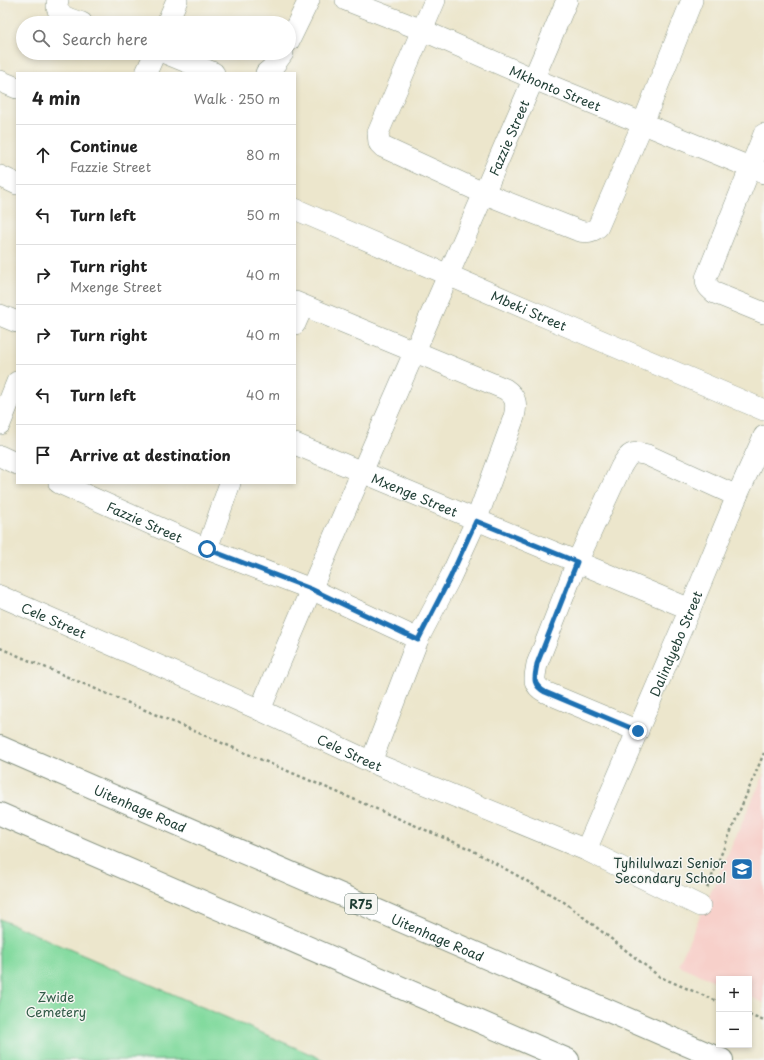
<!DOCTYPE html>
<meta charset="utf-8">
<style>
body{margin:0;font-family:"Playpen Sans",sans-serif;background:#f2f2f2;color:#222}
.controls{position:absolute;right:12px;bottom:12px;display:grid;overflow:hidden;border-radius:0px;box-shadow:0 2px 6px #0003}
.controls button{width:36px;height:36px;display:grid;place-items:center;padding:0;border:0;border-bottom:1px solid #e0e0e0;background:#fff;color:#222;font:20px sans-serif}
.stop{position:absolute;width:12px;height:12px;margin:-9px;border:3px solid #1f6fb2;border-radius:50%;background:#fff}
.stop.end{background:#1f6fb2;border-color:#fff;box-shadow:0 1px 4px #0008}
.list{margin:0;padding:0;list-style:none}
h2{display:flex;justify-content:space-between;align-items:center;height:52px;margin:0;padding:0 16px;font-size:17px}
h2 small{font-size:13px;font-weight:400;color:#767676}
.list li{display:grid;grid-template-columns:26px 1fr auto;gap:12px;align-items:center;box-sizing:border-box;height:60px;padding:0 16px;border-top:1px solid #e0e0e0}
.list b{display:block;font-size:15px;white-space:nowrap}
.list p{margin:0;font-size:13px;white-space:nowrap;color:#767676}
.list em{font-size:13px;font-style:normal;color:#767676}
.icon{flex:none;width:22px;height:22px;fill:none;stroke:currentColor;stroke-width:2;stroke-linecap:round;stroke-linejoin:round}
.map{position:relative;flex:none;width:764px;height:1060px;overflow:hidden}
.search{position:absolute;background:#fff;box-shadow:0 2px 6px #0003;left:16px;top:16px;width:280px;height:44px;display:flex;align-items:center;gap:10px;box-sizing:border-box;padding:0 14px;border-radius:22px;color:#767676;font-size:15px}
.panel{position:absolute;background:#fff;box-shadow:0 2px 6px #0003;left:16px;top:72px;width:280px;height:412px;border-radius:0px}
.map>svg:first-child{display:block}
</style>
<div class="map">
<svg width="764" height="1060" viewBox="0 0 764 1060">
<rect width="100%" height="100%" fill="#f6f6f2"/>
<filter id="ink" filterUnits="userSpaceOnUse"><feTurbulence type="fractalNoise" baseFrequency=".025" numOctaves="2"/><feDisplacementMap in="SourceGraphic" scale="8" xChannelSelector="R" yChannelSelector="G"/><feConvolveMatrix kernelMatrix="1 2 1 2 8 2 1 2 1" color-interpolation-filters="sRGB"/></filter>
<filter id="wash" filterUnits="userSpaceOnUse"><feTurbulence type="fractalNoise" baseFrequency=".012" numOctaves="4" result="noise"/><feDisplacementMap in="SourceGraphic" scale="16" xChannelSelector="R" yChannelSelector="G"/><feGaussianBlur stdDeviation="0.9" result="paint"/><feColorMatrix in="noise" values="0 0 0 0 0 0 0 0 0 0 0 0 0 0 0 0 0 1.4 0 .05"/><feComposite in="paint" operator="in"/></filter>
<g filter="url(#wash)">
<rect width="100%" height="100%" fill="#ece6cc"/>
<path fill="#f7d0ca" d="M764,774V1003L749,996V979H719V983L678,965Z"/>
<path fill="#82da9e" stroke="#508c69" d="M0,919L324,1060H0Z"/>
</g>
<g filter="url(#ink)">
<g fill="none" stroke-linecap="round" stroke-linejoin="round">
<g stroke="#869280" stroke-width="22">
<g id="street">
<path d="M58,0C53,16 70,19 82,23"/>
<path id="s1" d="M346,0L422,30L534,79L764,173"/>
<path d="M435,0L378,133L379,143L383,147L483,193L577,230C585,233 591,233 598,227L643,123L692,0"/>
<path d="M167,23L177,0"/>
<path d="M289,41L309,0"/>
<path d="M165,53L214,73"/>
<path d="M146,73L155,53"/>
<path d="M266,73L272,68L283,53"/>
<path d="M0,81L17,88"/>
<path d="M764,134L706,278C706,286 709,288 715,293L764,313"/>
<path d="M0,176L17,184"/>
<path id="s2" d="M295,209L541,315L764,410"/>
<path d="M295,302L505,389C517,397 517,405 514,417L476,521L450,578L418,639L371,762"/>
<path d="M0,315L17,322"/>
<path d="M295,324L303,306"/>
<path d="M0,424L17,382"/>
<path id="s3" d="M295,444L690,609"/>
<path d="M0,456L17,464"/>
<path id="s4" d="M59,483L207,549L311,589L418,639"/>
<path d="M207,549L230,483"/>
<path id="s5" d="M0,596L260,710L371,762L586,850L700,906"/>
<path id="s6" d="M260,710C359,472 467,238 567,0"/>
<path d="M638,731L545,692C531,684 535,677 537,664L577,562L621,467C629,453 632,451 647,455L737,496"/>
<path id="s7" d="M586,850L690,609L737,496L764,436"/>
</g>
</g>
<g stroke="#869280" stroke-width="24">
<g id="primary">
<path id="s8" d="M0,747L722,1060"/>
<path d="M0,814L568,1060"/>
</g>
</g>
<path stroke="#869280" stroke-width="2.5" stroke-dasharray="3 3" stroke-linecap="butt" d="M0,648L470,849L564,902L660,977L719,1002
M707,888L764,753
M749,1015L764,1021"/>
<use href="#street" stroke="#fff" stroke-width="21"/>
<use href="#primary" stroke="#fff" stroke-width="22"/>
</g>
</g>
<g fill="none" stroke-linecap="round" stroke-linejoin="round" filter="url(#ink)">
<path stroke="#1f6fb2" stroke-width="5" d="M207,549L311,589L418,640L450,578L476,521L577,562L537,664C535,677 531,684 545,692L638,731"/>
</g>
<defs>
<g id="school-square" transform="scale(1.15)"><rect x="-9" y="-9" width="18" height="18" rx="4" fill="#1f6fb2" stroke="#f6f6f2"/><path d="M0-5L7-2L0 1L-7-2ZM-4 1L0 2.5L4 1V4Q0 6-4 4Z" fill="#fff"/></g>
</defs>
<g fill-rule="evenodd">
<use href="#school-square" x="742" y="869"/>
</g>
<g text-anchor="middle" dominant-baseline="central" stroke-width="3" stroke-linejoin="round" paint-order="stroke">
<rect fill="#f6f6f2" stroke="#60746d" stroke-width="1" x="345" y="894" width="32" height="20" rx="3"/>
<g font-size="12" font-weight="bold" fill="#1f3d34">
<text x="361" y="904">R75</text>
</g>
<g font-size="13" fill="#1f3d34" stroke="#f6f6f2">
<text stroke="none"><textPath href="#s1" startOffset="227">Mkhonto Street</textPath></text>
<text stroke="none"><textPath href="#s6" startOffset="624">Fazzie Street</textPath></text>
<text stroke="none"><textPath href="#s2" startOffset="255">Mbeki Street</textPath></text>
<text stroke="none"><textPath href="#s3" startOffset="130">Mxenge Street</textPath></text>
<text stroke="none"><textPath href="#s4" startOffset="94">Fazzie Street</textPath></text>
<text stroke="none"><textPath href="#s5" startOffset="59">Cele Street</textPath></text>
<text stroke="none"><textPath href="#s7" startOffset="225">Dalindyebo Street</textPath></text>
<text stroke="none"><textPath href="#s5" startOffset="383">Cele Street</textPath></text>
<text stroke="none"><textPath href="#s8" startOffset="153">Uitenhage Road</textPath></text>
<text stroke="none"><textPath href="#s8" startOffset="477">Uitenhage Road</textPath></text>
</g>
<g font-size="13" fill="#1f3d34" stroke="#f6f6f2" text-anchor="end">
<text x="726" y="862">Tyhilulwazi Senior<tspan x="726" dy="15">Secondary School</tspan></text>
</g>
<g font-size="13" fill="#335c49" stroke="#f6f6f2">
<text x="56" y="996">Zwide<tspan x="56" dy="15">Cemetery</tspan></text>
</g>
</g>
</svg>
<div class="controls">
<button>+</button>
<button>−</button>
</div>
<div class="stop" style="left:207px;top:549px"></div>
<div class="stop end" style="left:638px;top:731px"></div>
<div class="search"><svg class="icon" aria-label="search" viewBox="0 0 24 24"><circle cx="10" cy="10" r="6"/><path d="M15 15l6 6"/></svg>Search here</div>
<section class="panel">
<h2>4 min<small>Walk · 250 m</small></h2>
<ul class="list">
<li><svg class="icon" aria-label="ahead" viewBox="0 0 24 24"><path d="M12 20V5M6 11l6-6 6 6"/></svg><div><b>Continue</b><p>Fazzie Street</p></div><em>80 m</em></li>
<li><svg class="icon" aria-label="left" viewBox="0 0 24 24"><path d="M17 20v-9H6M10 6l-5 5 5 5"/></svg><div><b>Turn left</b></div><em>50 m</em></li>
<li><svg class="icon" aria-label="right" viewBox="0 0 24 24"><path d="M7 20v-9h11M14 6l5 5-5 5"/></svg><div><b>Turn right</b><p>Mxenge Street</p></div><em>40 m</em></li>
<li><svg class="icon" aria-label="right" viewBox="0 0 24 24"><path d="M7 20v-9h11M14 6l5 5-5 5"/></svg><div><b>Turn right</b></div><em>40 m</em></li>
<li><svg class="icon" aria-label="left" viewBox="0 0 24 24"><path d="M17 20v-9H6M10 6l-5 5 5 5"/></svg><div><b>Turn left</b></div><em>40 m</em></li>
<li><svg class="icon" aria-label="arrive" viewBox="0 0 24 24"><path d="M6 21V4h12l-3 4 3 4H6"/></svg><div><b>Arrive at destination</b></div></li>
</ul>
</section>
</div>
